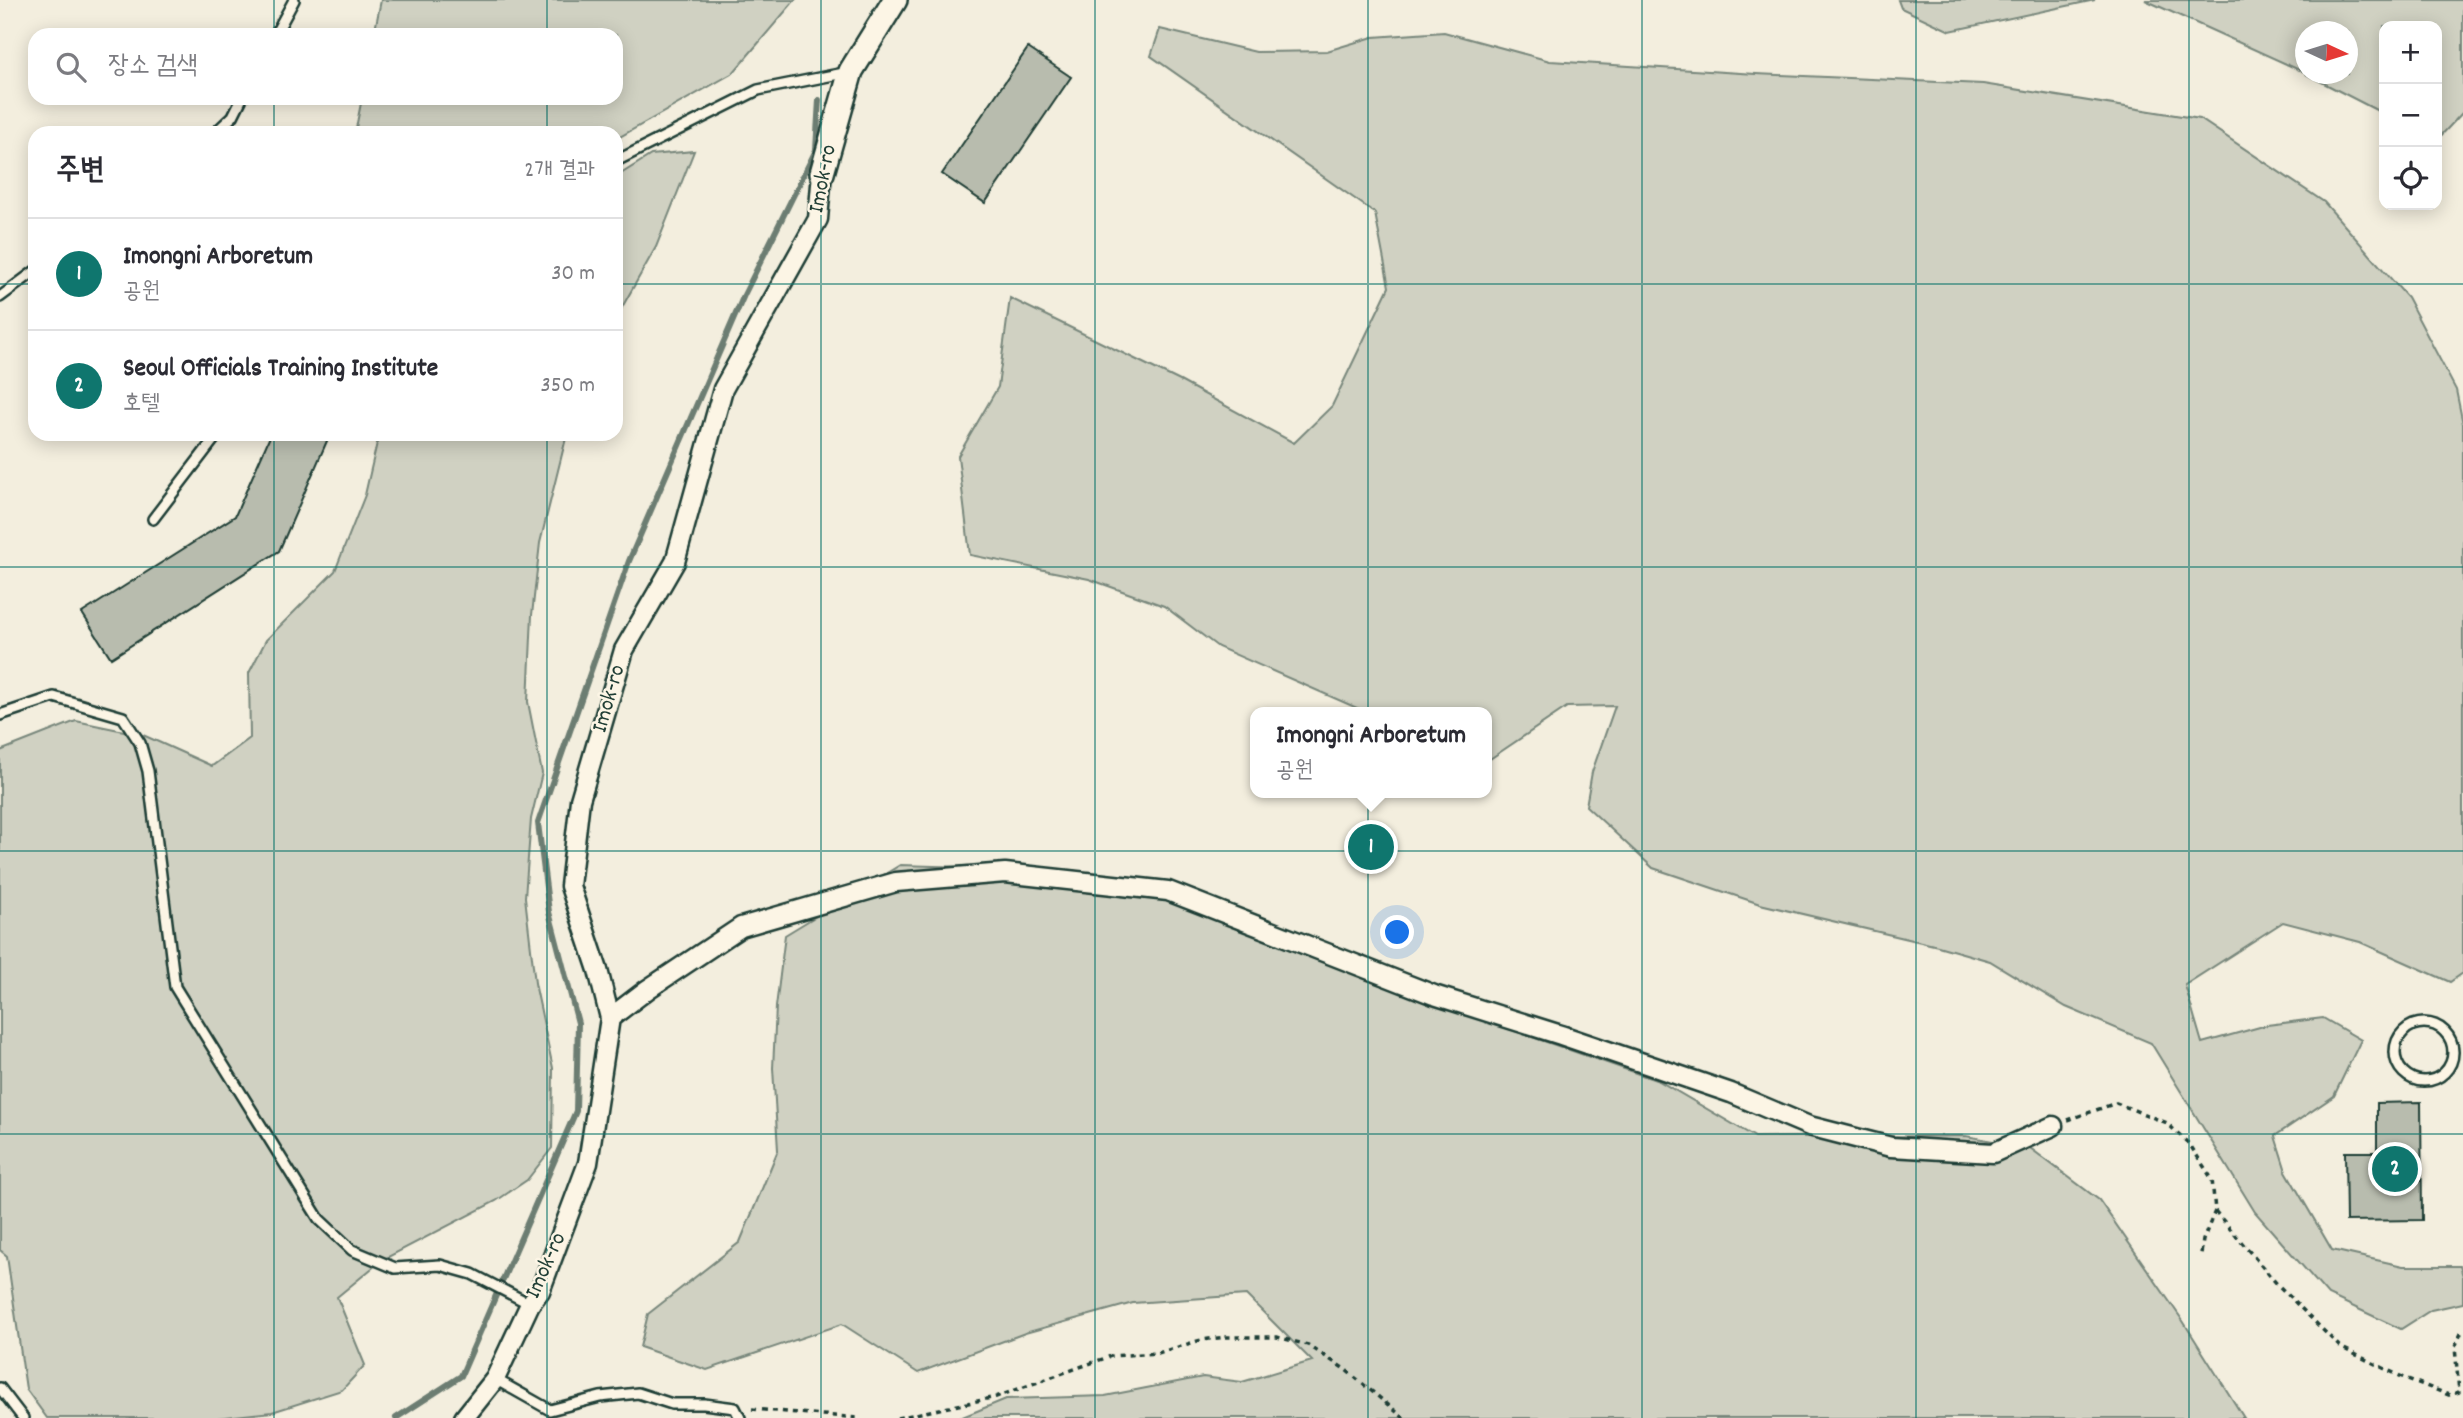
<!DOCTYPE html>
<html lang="ko">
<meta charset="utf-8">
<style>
body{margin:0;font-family:Dekko,"Poor Story",sans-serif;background:#f2f2f3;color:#2b2b33}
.controls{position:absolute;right:21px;top:21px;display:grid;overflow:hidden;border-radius:14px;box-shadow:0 4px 18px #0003}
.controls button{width:63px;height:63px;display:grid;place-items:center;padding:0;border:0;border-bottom:2px solid #e1e1e2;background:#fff;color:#2b2b33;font:35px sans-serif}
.compass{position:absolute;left:2295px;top:21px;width:63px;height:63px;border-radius:50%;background:#fff;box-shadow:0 4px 18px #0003;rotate:94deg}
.you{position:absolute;left:1398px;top:933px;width:24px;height:24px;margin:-18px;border:5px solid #fff;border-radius:50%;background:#1a73e8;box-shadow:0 0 0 10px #1a73e833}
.badge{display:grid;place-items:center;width:46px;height:46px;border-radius:50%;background:#0f766e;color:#fff;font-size:23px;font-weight:700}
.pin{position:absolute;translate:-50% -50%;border:4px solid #fff;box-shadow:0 2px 7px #0006}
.popup{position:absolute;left:1250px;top:707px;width:242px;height:91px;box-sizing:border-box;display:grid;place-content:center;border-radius:14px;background:#fff;filter:drop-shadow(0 2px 5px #0005);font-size:23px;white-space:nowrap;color:#7c7c81}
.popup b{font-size:26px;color:#2b2b33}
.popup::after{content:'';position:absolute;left:50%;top:100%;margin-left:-14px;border:14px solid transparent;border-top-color:#fff}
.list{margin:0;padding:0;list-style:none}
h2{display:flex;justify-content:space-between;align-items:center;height:91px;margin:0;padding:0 28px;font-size:30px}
h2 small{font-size:23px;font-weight:400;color:#7c7c81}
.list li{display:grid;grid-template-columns:46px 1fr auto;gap:21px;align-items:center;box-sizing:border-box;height:112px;padding:0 28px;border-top:2px solid #e1e1e2}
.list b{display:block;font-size:26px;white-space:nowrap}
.list p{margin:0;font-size:23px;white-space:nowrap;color:#7c7c81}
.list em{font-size:23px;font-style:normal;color:#7c7c81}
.icon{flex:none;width:38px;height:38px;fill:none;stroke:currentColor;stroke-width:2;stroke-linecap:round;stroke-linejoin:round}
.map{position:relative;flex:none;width:2463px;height:1418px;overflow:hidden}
.search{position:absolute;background:#fff;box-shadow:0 4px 18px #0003;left:28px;top:28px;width:595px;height:77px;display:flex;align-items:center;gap:18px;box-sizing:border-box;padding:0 24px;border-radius:21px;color:#7c7c81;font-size:26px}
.panel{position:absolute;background:#fff;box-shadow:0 4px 18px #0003;left:28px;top:126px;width:595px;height:315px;border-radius:21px}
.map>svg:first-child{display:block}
</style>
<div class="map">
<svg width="2463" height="1418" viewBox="0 0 2463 1418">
<rect width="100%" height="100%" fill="#f3eede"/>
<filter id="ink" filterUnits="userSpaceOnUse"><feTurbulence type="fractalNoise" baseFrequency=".0143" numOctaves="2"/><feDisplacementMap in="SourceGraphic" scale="14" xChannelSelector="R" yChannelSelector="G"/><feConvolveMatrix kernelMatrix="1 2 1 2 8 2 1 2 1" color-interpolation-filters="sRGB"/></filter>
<g filter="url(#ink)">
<path fill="#d0d1c2" stroke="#78877b" stroke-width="2" d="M381,0H795L733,73L616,139V133H355L362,98H616V35H374Z
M1898,0H2095L1950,31L1901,8Z
M2145,0H2463V112L2437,140V26H2384V114L2306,74H2348V32H2306V73Z
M1160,29L1256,52L1327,51L1373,37L1444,32L1550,61L1756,74L1983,84L2200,119L2324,202L2407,297L2456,390L2463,424V973L2450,982L2360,942L2283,922L2185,985L2202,1043L2267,1025L2323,1018L2361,1040L2334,1096L2275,1136L2286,1171L2332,1250L2403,1266H2460L2463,1276V1303L2431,1310L2401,1329L2328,1295L2255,1212L2151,1043L2066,1007L1990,961L1938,946L1760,904L1653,868L1586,806L1592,772L1615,706L1567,707L1487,761L1486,712H1366L1218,647L1164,606L1089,579L970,555L958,456L998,387L1010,298L1180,381L1294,443L1332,406L1389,287L1375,213L1151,56Z
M694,151L656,247L616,318V177L651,155Z
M379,434H567L540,543L532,615L528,702L542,773L531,819L525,897L535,983L553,1068L552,1148L527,1180L496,1201L382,1260L337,1297L365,1365L342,1390L272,1412L217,1418H47L26,1389L7,1256L0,1250V751L76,721L143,735L212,766L250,738L249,673L266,640L335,571L365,495Z
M900,865L1073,870L1237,917L1466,1014L1659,1081L1755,1137L1966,1136L2030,1148L2099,1200L2183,1321L2244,1418H960L1006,1399L1105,1396L1203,1377L1242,1382L1312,1361L1246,1295L1133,1303L1025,1333L918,1373L842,1324L707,1370L640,1347L648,1314L740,1242L778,1150L773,1068L776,1007L785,935Z"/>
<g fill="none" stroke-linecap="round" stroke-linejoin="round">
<path stroke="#6c7d72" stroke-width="6" d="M396,1418L461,1376L576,1111L578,1023L549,912L538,823L629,561L744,295L816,150L819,100"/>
</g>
<path fill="#b8bcae" stroke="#1f3d34" stroke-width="2" d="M1028,48L1071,77L985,203L942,174Z
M271,434H330L279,551L111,658L82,613L235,516Z
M2421,1102L2422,1220L2346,1221L2345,1152H2377V1103Z"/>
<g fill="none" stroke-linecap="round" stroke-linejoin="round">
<g stroke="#1f3d34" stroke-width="14">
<path id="service" d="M275,35L294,0
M215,133L233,116L242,98
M616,161L758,90L849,72
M0,297L35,271
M153,519L218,434
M0,715L54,697L123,717L140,743L148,771L175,987L319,1219L352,1250L395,1268L440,1265L472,1274L530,1304
M2395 1052a29 29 0 1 1 58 0a29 29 0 1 1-58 0Z
M495,1379L550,1410L600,1397L638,1393L672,1404H704L735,1408L740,1418
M0,1388L23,1418"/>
</g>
<g stroke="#1f3d34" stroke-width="23">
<path id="minor" d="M610,1018L648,989L741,927L896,882L1005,873L1168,891L1434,995L1561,1035L1731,1093L1809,1126L1891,1147L1993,1153L2053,1126
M464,1418L495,1379L530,1304L540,1291L588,1163L610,1018L598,970L570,886L580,800L624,650L675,562L723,389L818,219L822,173"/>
</g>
<g stroke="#1f3d34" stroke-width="28">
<path id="tertiary" d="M822,173L851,71L895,0"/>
</g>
<path stroke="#1f3d34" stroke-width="3.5" stroke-dasharray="5 5" stroke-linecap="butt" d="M2068,1120L2116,1103L2167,1123L2190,1145L2212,1179L2215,1211L2203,1240L2201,1254
M2215,1211L2277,1284L2340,1347L2400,1376L2449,1395L2459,1392L2455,1347L2463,1329
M752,1409L858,1418
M897,1418L996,1397L1111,1356L1158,1353L1201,1340L1226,1337H1277L1308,1345L1346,1370L1404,1418"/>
<use href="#service" stroke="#fcf5e5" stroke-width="9"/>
<use href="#minor" stroke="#fcf5e5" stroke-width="18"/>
<use href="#tertiary" stroke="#fcf5e5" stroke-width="23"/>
</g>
</g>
<path fill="none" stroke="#0f766e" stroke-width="2" stroke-opacity="0.55" d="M274,0V35M547,0V35M821,0V1418M1095,0V1418M1368,0V1418M1642,0V1418M1916,0V1418M2189,0V1418M274,98V133M547,98V133M0,284H35M616,284H2463M274,434V1418M547,434V1418M0,567H2463M0,851H2463M0,1134H2463"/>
<g text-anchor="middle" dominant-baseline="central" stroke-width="5" stroke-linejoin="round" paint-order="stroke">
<g font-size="23" fill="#1f3d34" stroke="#fcf5e5">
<text transform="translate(824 179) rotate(-79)">Imok-ro</text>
<text transform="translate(610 699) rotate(-74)">Imok-ro</text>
<text transform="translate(547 1266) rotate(-66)">Imok-ro</text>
</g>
</g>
</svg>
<div class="controls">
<button>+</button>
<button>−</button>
<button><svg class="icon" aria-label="locate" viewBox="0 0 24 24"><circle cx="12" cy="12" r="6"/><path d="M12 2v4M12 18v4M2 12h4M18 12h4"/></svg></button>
</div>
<svg class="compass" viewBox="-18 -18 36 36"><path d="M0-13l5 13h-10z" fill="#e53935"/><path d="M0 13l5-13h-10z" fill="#7c7c81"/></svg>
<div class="you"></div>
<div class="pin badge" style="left:1371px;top:847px">1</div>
<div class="popup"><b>Imongni Arboretum</b>공원</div>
<div class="pin badge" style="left:2395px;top:1169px">2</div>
<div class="search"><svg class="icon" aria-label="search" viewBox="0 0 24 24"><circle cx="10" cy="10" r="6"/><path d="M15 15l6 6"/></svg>장소 검색</div>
<section class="panel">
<h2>주변<small>2개 결과</small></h2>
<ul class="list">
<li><span class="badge">1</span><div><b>Imongni Arboretum</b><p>공원</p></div><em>30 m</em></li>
<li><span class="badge">2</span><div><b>Seoul Officials Training Institute</b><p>호텔</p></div><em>350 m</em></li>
</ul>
</section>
</div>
